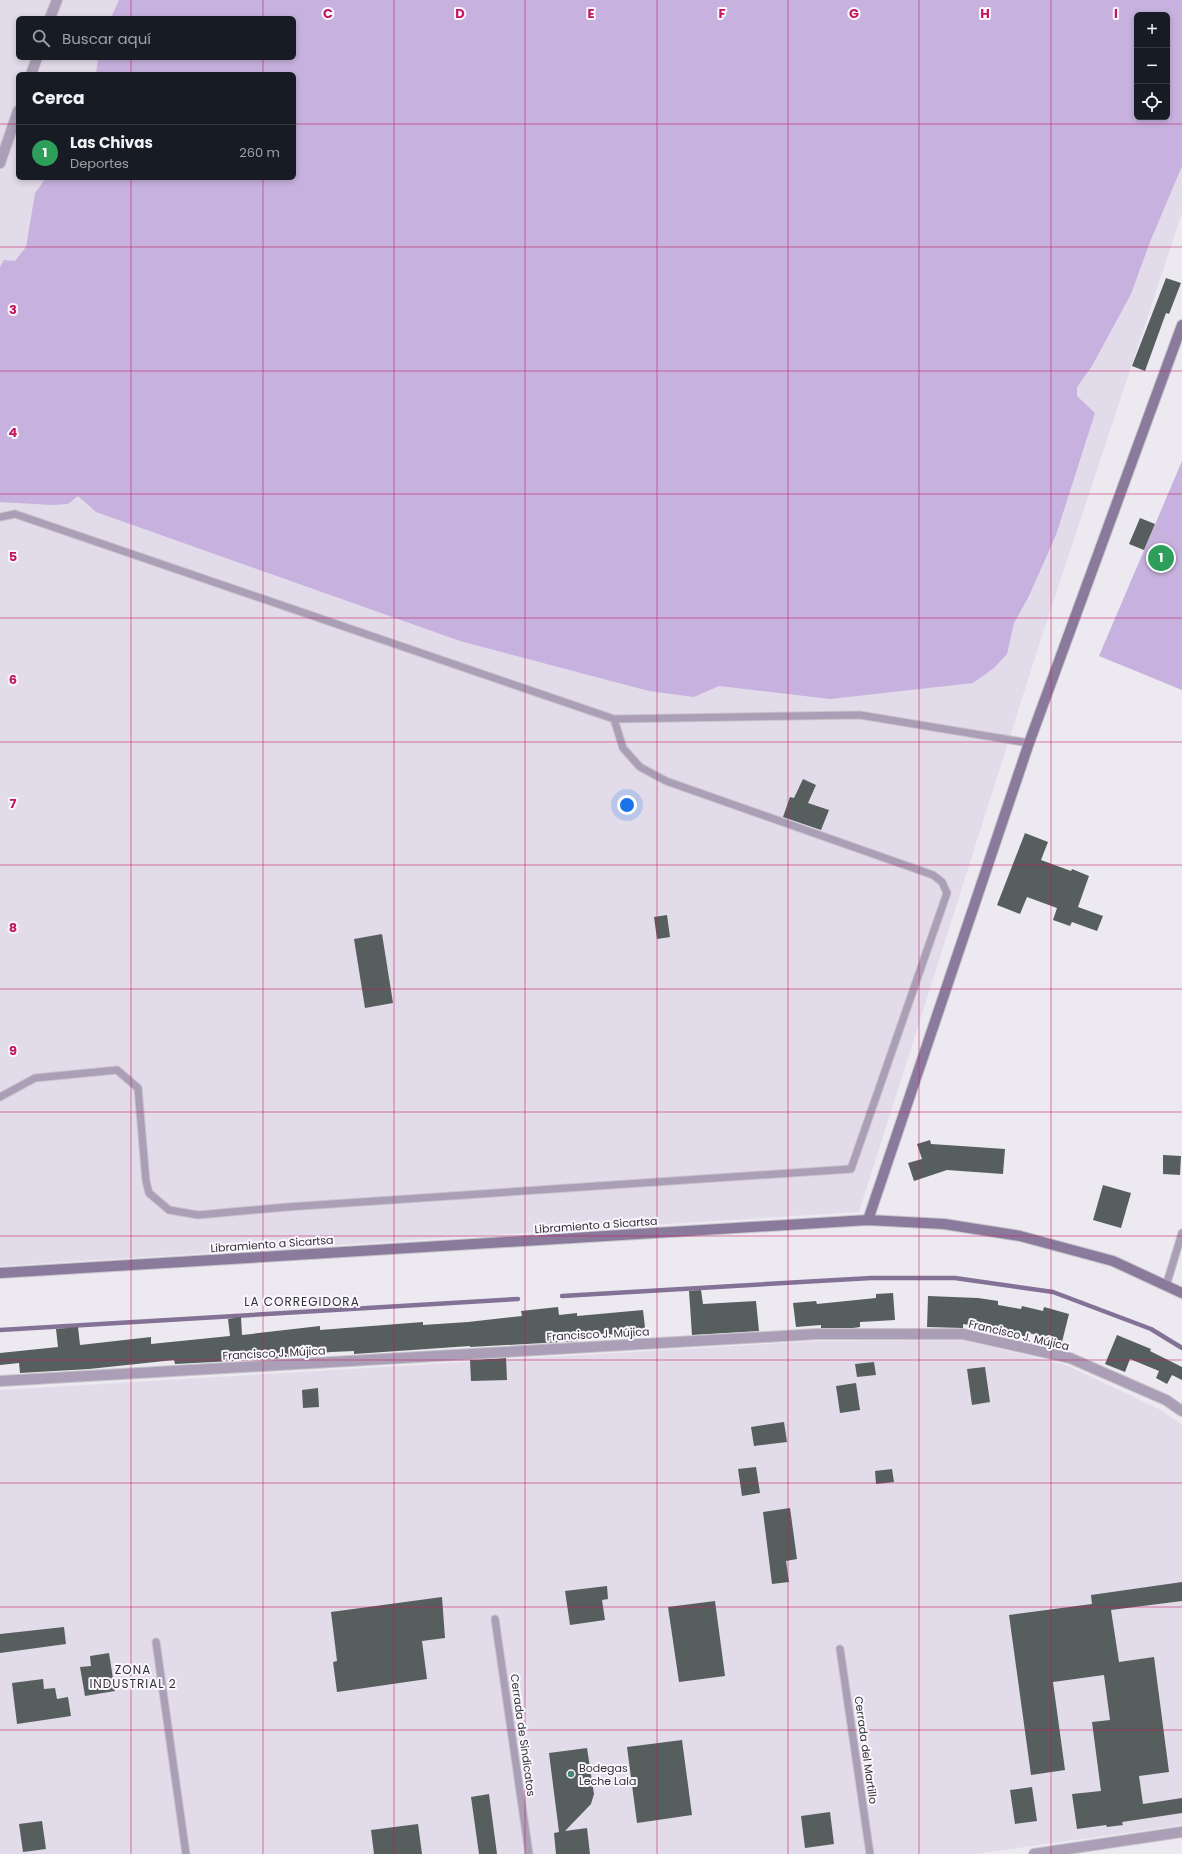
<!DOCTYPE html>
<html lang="es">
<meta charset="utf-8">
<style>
body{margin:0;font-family:Poppins,sans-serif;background:#20242c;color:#f1f3f6}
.controls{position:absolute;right:12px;top:12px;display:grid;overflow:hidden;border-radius:6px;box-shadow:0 2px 6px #0003}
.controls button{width:36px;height:36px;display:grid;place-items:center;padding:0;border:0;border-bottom:1px solid #363941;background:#171b24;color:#f1f3f6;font:20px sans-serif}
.you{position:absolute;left:627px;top:805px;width:14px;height:14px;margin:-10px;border:3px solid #fff;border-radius:50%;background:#1a73e8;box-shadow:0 0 0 6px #1a73e833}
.badge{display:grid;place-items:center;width:26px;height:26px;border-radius:50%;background:#45887a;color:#fff;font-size:13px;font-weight:700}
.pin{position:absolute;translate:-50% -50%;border:2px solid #fff;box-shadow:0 1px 4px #0006}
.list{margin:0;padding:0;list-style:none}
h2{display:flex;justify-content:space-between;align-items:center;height:52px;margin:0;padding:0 16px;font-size:17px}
h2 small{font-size:13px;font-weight:400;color:#9ea1a6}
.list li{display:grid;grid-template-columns:26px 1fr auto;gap:12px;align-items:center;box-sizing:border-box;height:56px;padding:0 16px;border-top:1px solid #363941}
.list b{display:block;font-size:15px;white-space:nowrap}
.list p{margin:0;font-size:13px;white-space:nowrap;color:#9ea1a6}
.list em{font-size:13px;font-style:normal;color:#9ea1a6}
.icon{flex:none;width:22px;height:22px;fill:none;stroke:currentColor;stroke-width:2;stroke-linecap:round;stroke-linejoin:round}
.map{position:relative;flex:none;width:1182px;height:1854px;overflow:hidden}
.search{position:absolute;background:#171b24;box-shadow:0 2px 6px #0003;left:16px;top:16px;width:280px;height:44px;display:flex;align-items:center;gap:10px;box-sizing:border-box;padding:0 14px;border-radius:6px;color:#9ea1a6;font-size:15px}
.panel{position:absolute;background:#171b24;box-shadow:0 2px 6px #0003;left:16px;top:72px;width:280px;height:108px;border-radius:6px}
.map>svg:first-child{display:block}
</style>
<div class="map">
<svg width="1182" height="1854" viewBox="0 0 1182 1854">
<rect width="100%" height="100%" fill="#ece9f1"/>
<path fill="#e2dbea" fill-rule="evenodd" d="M0,0H1182V213L1040,642L859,1212L0,1266ZM1137,15H1167V117H1137ZM18,18H294V58H18ZM18,74H294V178H18Z
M963,1340L1066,1365L1159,1409L1182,1425V1825L975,1854H0V1390L817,1341Z"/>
<path fill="#c7b2df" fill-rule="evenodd" d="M119,0H1182V166L1150,242L1131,294L1092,366L1077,387V396L1095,413L1056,535L1028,598L1014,623L1007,654L994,668L973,683L830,699L719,686L694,697L649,691L460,641L96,512L78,496L68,504L52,505L0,502V267L4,260L15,261L26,247L35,193L46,178H294V74H96L98,58H294V18H111ZM1137,15H1167V117H1137Z
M1182,461V690L1099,656Z"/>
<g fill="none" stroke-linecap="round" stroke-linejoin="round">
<path stroke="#837296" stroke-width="4.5" d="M562,1296L871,1278H955L1053,1292L1151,1329L1182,1348
M0,1330L518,1299"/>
</g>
<path fill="#565f5d" d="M1166,278L1181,283L1169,314L1166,313L1145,371L1132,366Z
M1140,518L1155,524L1144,550L1129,544Z
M803,779L816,785L808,803L829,810L821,830L783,817L790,797L794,798Z
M1025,833L1048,842L1041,860L1071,871L1072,869L1089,876L1078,907L1103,916L1097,931L1072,922L1070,926L1053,920L1057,908L1027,897L1020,914L997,905Z
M667,915L670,937L657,939L654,917Z
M382,934L393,1003L365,1008L354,939Z
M930,1140L931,1144L1005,1149L1003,1174L947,1170L914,1181L908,1163L922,1159L917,1144Z
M1163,1155L1181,1156L1180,1175L1163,1174Z
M1103,1185L1131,1193L1121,1228L1093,1220Z
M701,1290L703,1304L756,1301L759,1331L692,1335L689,1291Z
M893,1293L895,1320L860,1322V1327L853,1328H821V1325L796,1327L793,1303L816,1301L817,1304L876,1298V1294Z
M928,1296L978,1298L998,1301V1305L1021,1309L1022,1306L1043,1311L1044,1307L1069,1314L1062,1342L1029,1333L1028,1338L1015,1333L963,1324V1328L927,1327Z
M558,1307L559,1315L577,1313V1316L643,1310L646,1336L626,1338V1333L580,1338L579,1341L470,1347V1346L354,1354V1351L331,1352L273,1359L175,1364L174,1360L89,1369L20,1373L19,1363L0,1365V1353L58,1347L56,1329L78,1327L80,1345L151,1337V1344L230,1336L228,1319L241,1317L242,1335L320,1326V1330L423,1322V1325L468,1322L522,1316L521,1311Z
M1117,1335L1151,1349L1150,1351L1182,1367V1380L1172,1375L1167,1384L1156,1378L1159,1371L1130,1359L1125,1372L1105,1364Z
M506,1358L507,1380L471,1381L470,1360Z
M874,1362L876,1375L857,1377L855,1364Z
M985,1367L990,1402L972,1405L967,1369Z
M856,1383L860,1410L840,1413L836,1386Z
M318,1388L319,1407L303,1408L302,1390Z
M784,1422L787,1442L754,1446L751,1427Z
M756,1467L760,1493L742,1496L738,1469Z
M892,1469L894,1482L876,1484L875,1471Z
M790,1508L797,1559L786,1561L789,1582L772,1584L763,1512Z
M1182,1582V1601L1111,1610L1119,1662L1154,1657L1169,1772L1139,1776L1143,1804L1182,1798V1813L1122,1822L1123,1825L1107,1827L1106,1825L1077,1829L1072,1794L1101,1791L1092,1722L1110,1720L1104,1675L1053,1682L1065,1770L1031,1775L1009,1615L1092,1604L1091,1595Z
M607,1586L608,1599L602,1600L605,1620L570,1625L565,1591Z
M442,1597L445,1638L422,1641L427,1679L337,1692L333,1662L337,1661L331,1612Z
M715,1601L725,1676L679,1682L668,1607Z
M64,1627L66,1644L0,1653V1634Z
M109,1653L115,1691L85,1696L80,1667L91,1666L90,1656Z
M43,1679L44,1689L55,1688L57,1699L68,1697L71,1716L17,1724L12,1683Z
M682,1740L692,1815L637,1823L627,1747Z
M587,1748L594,1794L591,1804L565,1831L587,1828L590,1854H556L554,1833L559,1832L549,1753Z
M1032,1787L1037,1821L1015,1824L1010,1790Z
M489,1794L497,1854H479L471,1797Z
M830,1812L834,1844L805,1848L801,1816Z
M42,1821L46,1849L23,1852L19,1824Z
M418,1824L422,1854H374L371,1830Z"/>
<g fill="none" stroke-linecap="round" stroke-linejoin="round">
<g stroke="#c7c4cb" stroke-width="9">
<path id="service" d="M0,517L15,514L614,719L860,715L1029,743
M0,1097L35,1078L117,1070L138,1088L146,1181L149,1193L169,1210L198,1215L287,1207L851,1169L947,893L942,882L933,875L666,781L640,767L623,748L614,719
M1166,1286L1182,1233
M495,1619L529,1854
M156,1642L186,1854
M840,1649L870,1854"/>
</g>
<g stroke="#c7c4cb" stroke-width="12">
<path id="minor" d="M50,18L57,0
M31,74L37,58
M0,163L18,111
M0,1381L817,1334H963L1070,1358L1166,1400L1182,1411"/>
</g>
<g stroke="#c7c4cb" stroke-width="12">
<path id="tertiary" d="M1034,1854L1182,1832"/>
</g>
<g stroke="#c7c4cb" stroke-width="12">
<path id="secondary" d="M868,1220L1029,743L1182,325
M0,1273L868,1220L944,1224L1020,1236L1113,1261L1182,1293"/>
</g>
<use href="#service" stroke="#aa9fb6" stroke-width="7"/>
<use href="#minor" stroke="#aa9fb6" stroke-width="10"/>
<use href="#tertiary" stroke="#aa9fb6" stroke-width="10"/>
<use href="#secondary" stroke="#8a7b9c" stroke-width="10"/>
</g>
<path fill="none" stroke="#c2185b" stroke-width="1" stroke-opacity="0.55" d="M131,0V18M263,0V18M394,0V1854M525,0V1854M657,0V1854M788,0V1854M919,0V1854M1051,0V1854M131,58V74M263,58V74M0,124H18M294,124H1182M131,178V1854M263,178V1854M0,247H1182M0,371H1182M0,494H1182M0,618H1182M0,742H1182M0,865H1182M0,989H1182M0,1112H1182M0,1236H1182M0,1360H1182M0,1483H1182M0,1607H1182M0,1730H1182"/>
<circle fill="#45887a" stroke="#faf6fe" stroke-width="1.5" cx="571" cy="1774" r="4"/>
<g text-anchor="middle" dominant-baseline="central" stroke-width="4" stroke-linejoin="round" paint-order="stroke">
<g font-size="11" fill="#333235" stroke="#faf6fe">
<text transform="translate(596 1225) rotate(-4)">Libramiento a Sicartsa</text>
<text transform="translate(272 1244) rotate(-4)">Libramiento a Sicartsa</text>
<text transform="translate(598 1334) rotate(-3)">Francisco J. Mújica</text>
<text transform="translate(1019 1335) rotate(13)">Francisco J. Mújica</text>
<text transform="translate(274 1353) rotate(-3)">Francisco J. Mújica</text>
<text transform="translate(523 1735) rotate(82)">Cerrada de Sindicatos</text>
<text transform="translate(866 1750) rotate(82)">Cerrada del Martillo</text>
</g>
<g font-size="11" fill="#333235" stroke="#faf6fe" text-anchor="start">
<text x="579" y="1768">Bodegas<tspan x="579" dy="13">Leche Lala</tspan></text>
</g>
<g font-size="12" letter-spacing="1" fill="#333235" stroke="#faf6fe">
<text x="302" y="1301">LA CORREGIDORA</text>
<text x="133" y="1669">ZONA<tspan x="133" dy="14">INDUSTRIAL 2</tspan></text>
</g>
</g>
<g font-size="13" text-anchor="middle" font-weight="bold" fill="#c2185b" stroke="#faf6fe" stroke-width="4" stroke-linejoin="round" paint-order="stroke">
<text x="328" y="18">C</text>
<text x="460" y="18">D</text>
<text x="591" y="18">E</text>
<text x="722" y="18">F</text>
<text x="854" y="18">G</text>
<text x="985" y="18">H</text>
<text x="1116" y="18">I</text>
<text x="13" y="314">3</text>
<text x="13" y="437">4</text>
<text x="13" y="561">5</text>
<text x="13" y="684">6</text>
<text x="13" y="808">7</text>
<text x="13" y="932">8</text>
<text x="13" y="1055">9</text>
</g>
</svg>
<div class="controls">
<button>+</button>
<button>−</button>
<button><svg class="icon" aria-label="locate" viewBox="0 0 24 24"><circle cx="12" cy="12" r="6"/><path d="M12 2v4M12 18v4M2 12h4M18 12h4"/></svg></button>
</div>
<div class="you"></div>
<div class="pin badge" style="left:1161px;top:558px;background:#2e9e5b">1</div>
<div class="search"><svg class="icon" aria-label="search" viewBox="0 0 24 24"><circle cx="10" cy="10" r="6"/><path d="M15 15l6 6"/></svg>Buscar aquí</div>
<section class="panel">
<h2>Cerca<small></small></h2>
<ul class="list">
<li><span class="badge" style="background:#2e9e5b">1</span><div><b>Las Chivas</b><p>Deportes</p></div><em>260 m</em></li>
</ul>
</section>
</div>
